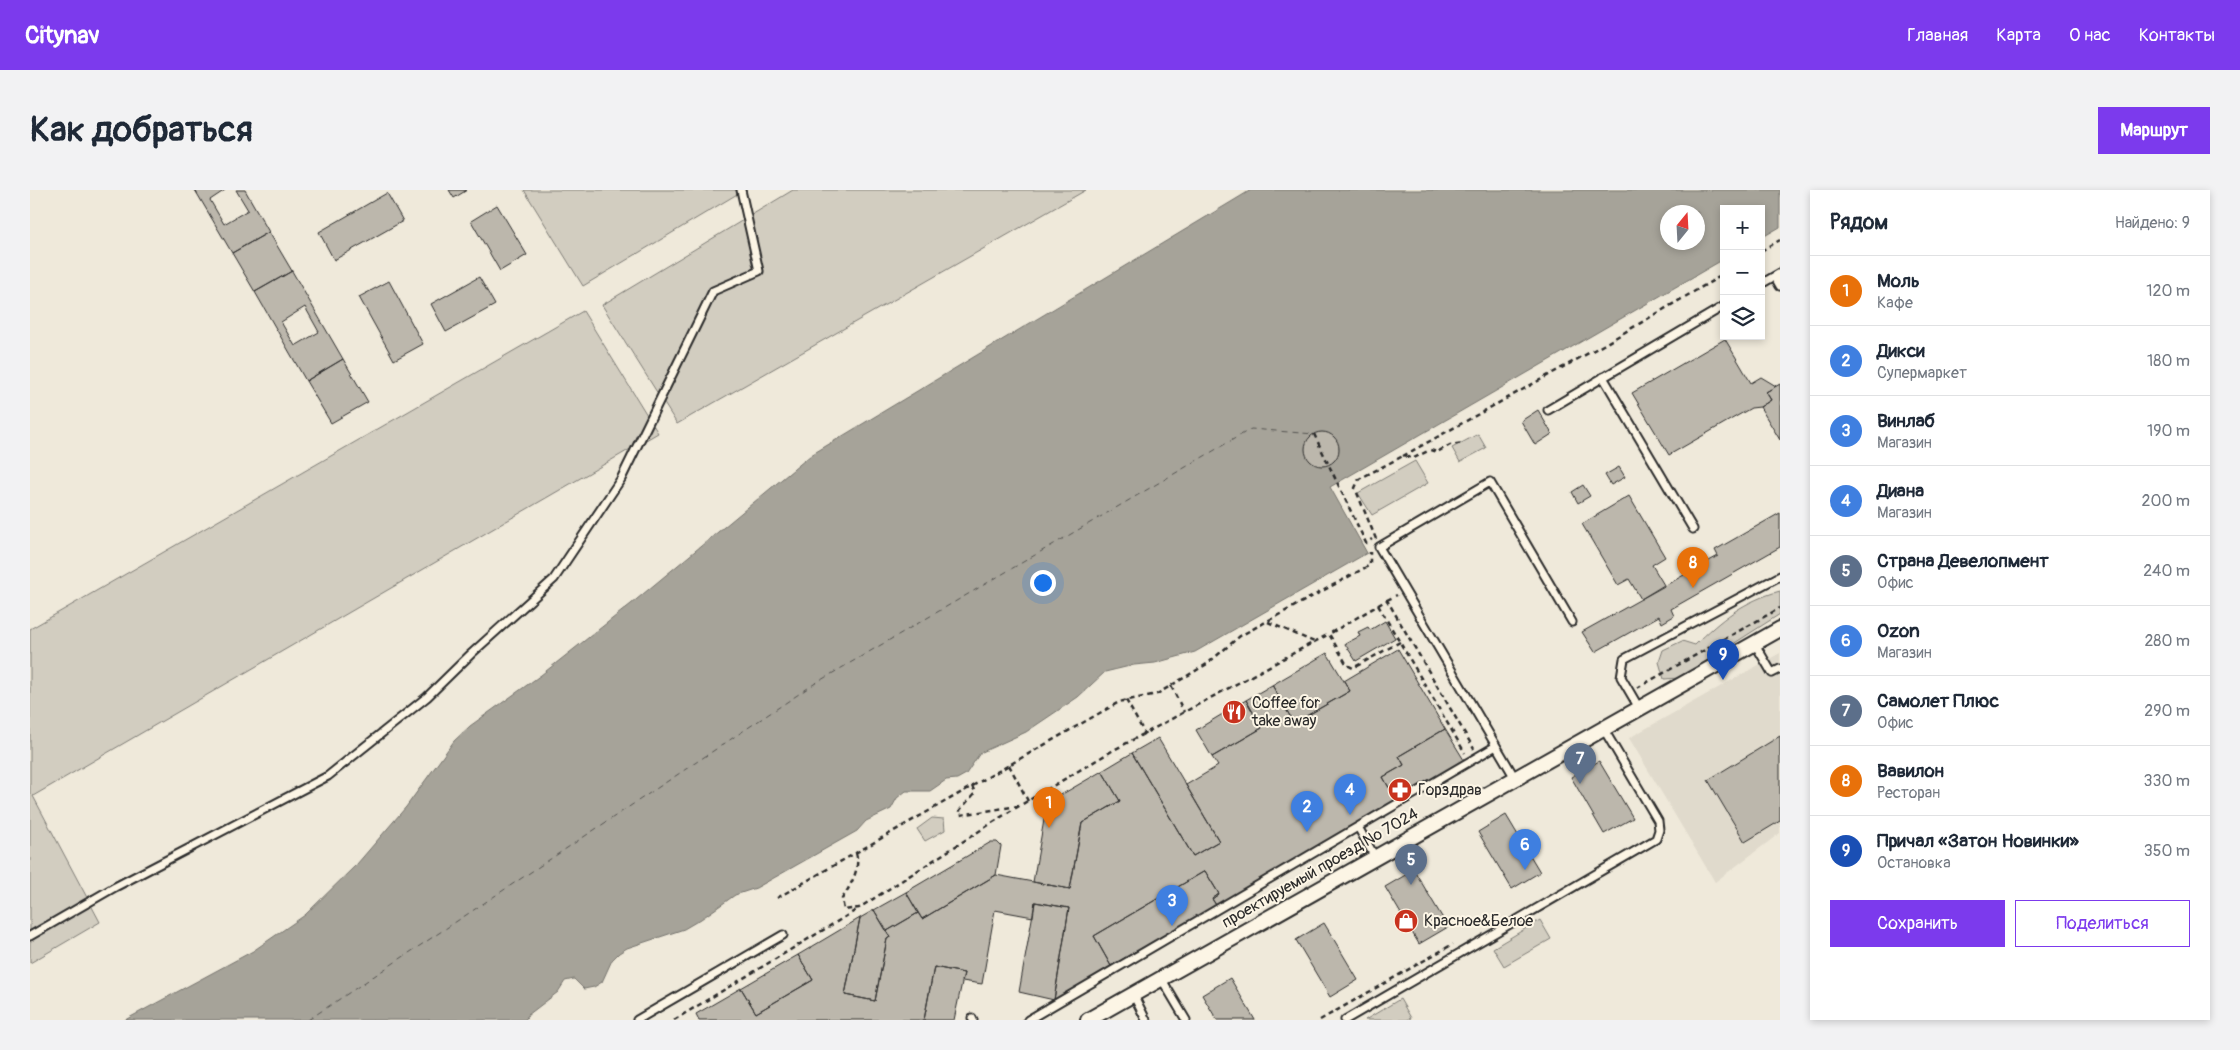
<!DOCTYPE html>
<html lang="ru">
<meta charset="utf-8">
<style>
body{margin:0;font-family:Pangolin,sans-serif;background:#f2f2f3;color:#1f2937}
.controls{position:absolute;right:15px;top:15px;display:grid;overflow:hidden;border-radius:0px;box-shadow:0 2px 8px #0003}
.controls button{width:45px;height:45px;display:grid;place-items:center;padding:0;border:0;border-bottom:1px solid #e0e1e3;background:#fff;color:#1f2937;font:25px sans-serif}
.compass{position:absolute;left:1630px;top:15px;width:45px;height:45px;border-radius:50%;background:#fff;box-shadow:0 2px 8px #0003;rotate:18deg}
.you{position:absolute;left:1012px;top:392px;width:18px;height:18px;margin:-12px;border:4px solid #fff;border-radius:50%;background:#1a73e8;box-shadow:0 0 0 8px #1a73e833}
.badge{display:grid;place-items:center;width:32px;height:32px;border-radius:50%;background:#7c3aed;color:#fff;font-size:16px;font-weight:700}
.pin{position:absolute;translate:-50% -41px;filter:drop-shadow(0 1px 2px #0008)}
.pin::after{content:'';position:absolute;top:26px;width:18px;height:15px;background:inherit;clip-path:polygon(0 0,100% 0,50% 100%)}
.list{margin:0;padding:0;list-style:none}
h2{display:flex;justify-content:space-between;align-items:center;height:65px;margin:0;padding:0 20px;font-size:21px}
h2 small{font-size:16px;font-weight:400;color:#747a83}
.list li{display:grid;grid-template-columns:32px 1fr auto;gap:15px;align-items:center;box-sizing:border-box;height:70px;padding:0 20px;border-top:1px solid #e0e1e3}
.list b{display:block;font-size:19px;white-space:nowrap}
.list p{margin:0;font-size:16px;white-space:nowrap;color:#747a83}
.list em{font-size:16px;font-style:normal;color:#747a83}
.actions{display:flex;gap:10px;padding:15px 20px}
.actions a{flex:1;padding:11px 0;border:1px solid #7c3aed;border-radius:0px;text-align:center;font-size:18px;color:#7c3aed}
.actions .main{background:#7c3aed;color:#fff}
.icon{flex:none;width:28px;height:28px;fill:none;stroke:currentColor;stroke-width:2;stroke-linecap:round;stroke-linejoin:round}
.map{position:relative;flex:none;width:1750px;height:830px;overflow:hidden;border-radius:0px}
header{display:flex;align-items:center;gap:30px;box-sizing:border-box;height:70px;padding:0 25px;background:#7c3aed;color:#fff}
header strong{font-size:24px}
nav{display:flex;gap:28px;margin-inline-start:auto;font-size:18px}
.intro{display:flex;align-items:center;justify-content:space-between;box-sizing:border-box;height:120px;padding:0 30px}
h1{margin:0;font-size:35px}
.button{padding:12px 22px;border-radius:0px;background:#7c3aed;color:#fff;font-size:18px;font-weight:700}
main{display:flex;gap:30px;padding:0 30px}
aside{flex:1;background:#fff;border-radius:0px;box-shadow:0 2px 8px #0003}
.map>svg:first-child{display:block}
</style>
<header>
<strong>Citynav</strong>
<nav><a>Главная</a><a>Карта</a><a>О нас</a><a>Контакты</a></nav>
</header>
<div class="intro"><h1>Как добраться</h1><a class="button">Маршрут</a></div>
<main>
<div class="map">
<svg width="1750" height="830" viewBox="0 0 1750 830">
<rect width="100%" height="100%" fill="#efe9da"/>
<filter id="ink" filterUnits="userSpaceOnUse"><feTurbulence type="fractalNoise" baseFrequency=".02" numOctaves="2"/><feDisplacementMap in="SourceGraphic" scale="10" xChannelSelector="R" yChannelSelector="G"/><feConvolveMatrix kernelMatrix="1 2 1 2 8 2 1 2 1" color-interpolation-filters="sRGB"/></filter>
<g filter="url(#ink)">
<path fill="#e0dacc" d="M1750,463V643L1685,692L1599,548Z"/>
<path fill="#d2cdc0" stroke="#7e7c76" d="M494,0H714L553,96Z
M763,0H1056L647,234L572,115Z
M553,121L628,243L3,606L70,732L0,773V439Z
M1448,244L1456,258L1430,272L1422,258Z
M1385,271L1398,293L1342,325L1328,303Z
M1750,401V424L1650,488L1634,489L1629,472L1633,460L1652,451L1665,455C1691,429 1714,411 1750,401Z
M902,628L914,629L915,640L895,651L887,639Z
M1510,730L1521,749L1474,776L1463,758Z
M1370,809L1381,828L1377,830H1335Z"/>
<path fill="#a6a399" stroke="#75736d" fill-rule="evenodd" d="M1221,0H1750V37L1731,48V19H1694V69L1300,297L1337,363L1165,462L1125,473L1104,475L1075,482L1048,507L996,542L950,563L936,584L927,589L916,590L900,601H876L867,608L861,619L836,631L827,641L726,698L705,705L671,729L654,739L597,758L589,763L582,770L572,792L564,797L554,799L544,789L535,791L528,802L498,825L495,830H95L223,761L275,725L327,674L376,617L424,551L440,536L511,485L601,414L781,265ZM1638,22H1668V52H1638Z"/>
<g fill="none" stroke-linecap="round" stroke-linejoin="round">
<path stroke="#565552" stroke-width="1" stroke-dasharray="6 5" stroke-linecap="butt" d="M278,830L784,494L1221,239L1284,244"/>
</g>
<path fill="#bcb7ac" stroke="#2b2b2b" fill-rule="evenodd" d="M165,0H195L180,10L194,34L218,20L206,0H215L239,42L202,63Z
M419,0H437L424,8Z
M357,3L373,31L304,70L289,42Z
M467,15L497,65L470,81L441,31Z
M239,42L262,81L225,102L202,63Z
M262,81L313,169L276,191L225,102ZM275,117L289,142L265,156L251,132Z
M449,87L465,115L416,142L401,114Z
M359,91L393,154L364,170L329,107Z
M1695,149L1721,193L1731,187L1746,196L1736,202L1741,210L1730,217L1721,218L1639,265L1602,203Z
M313,169L338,212L301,233L276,191Z
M1750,194V250L1730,217L1741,210L1736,202Z
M1508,220L1522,244L1505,255L1491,231Z
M1275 259a17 17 0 1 1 34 0a17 17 0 1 1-34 0Z
M1589,277L1595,287L1581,295L1575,285Z
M1553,295L1560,306L1548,313L1542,302Z
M1599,306L1635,367L1622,375L1634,395L1611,409L1599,389L1588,395L1552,334Z
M1750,323V357L1641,419L1644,426L1632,433L1629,426L1565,462L1552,442L1688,366L1685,360Z
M1355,431L1365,448L1326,471L1315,454L1330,446L1328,442L1338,437L1340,440Z
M1368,459L1415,539L1369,566L1374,575L1353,587L1366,610L1186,715L1182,709L1189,704L1175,681L1064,746L1081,776L1024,810L1039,718L1005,712L1003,727L965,720L952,794L932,791L934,783L904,777L894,830H669L666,824L711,798L726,823L783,790L768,765L830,728L815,805L845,811L857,749L860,747L857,741L888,723L892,729L966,685L1040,699L1052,633L1090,611L1072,581L1102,563L1163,666L1189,651L1156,595L1188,576L1182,567L1232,538L1216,510L1242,495L1264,533L1320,501L1314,491Z
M1297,463L1320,501L1264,533L1242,495Z
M1216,510L1232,538L1182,567L1166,540Z
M1415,539L1434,570L1366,610L1353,587L1374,575L1369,566Z
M1750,546V631L1715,652L1678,590Z
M1128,548L1189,651L1163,666L1102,563Z
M1569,571L1603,628L1574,644L1541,587Z
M1072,581L1090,611L1052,633L1040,699L1003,692L1017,613Z
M1476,625L1510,682L1482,699L1448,642Z
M961,652H967L971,656L966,685L892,729L876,702Z
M1384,680L1418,737L1389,754L1355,697Z
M1175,681L1189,704L1182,709L1186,715L1081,776L1064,746Z
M876,702L888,723L857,741L844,720Z
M1005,712L1039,718L1024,810L989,802Z
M844,720L860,747L857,749L845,811L815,805L830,728Z
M1294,733L1328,790L1300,807L1266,750Z
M768,765L783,790L726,823L711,798Z
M904,777L934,783L924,830H894Z
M1200,788L1225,830H1187L1172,805Z"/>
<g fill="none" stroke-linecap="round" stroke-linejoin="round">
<g stroke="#2b2b2b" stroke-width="11">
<path id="lane" d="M1745,87L1750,96
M1731,94L1750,83
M1573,187L1663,339
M1518,220L1694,116
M1725,454L1742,483L1750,479
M1609,518L1591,487L1594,469L1750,386
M1485,588L1349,357L1460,292L1542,432
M1328,637L1345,667
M0,746L85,697L298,586L397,507L441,464L524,389L591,289L683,101L729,81L711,0
M1131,788L1156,830
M1103,804L1116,830
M942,828L943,830
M607,830L753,745
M998,830L1466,556
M1315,830L1626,649L1629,640L1628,631L1573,538"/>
</g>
<g stroke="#2b2b2b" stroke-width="18">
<path id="street" d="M1058,830L1750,439"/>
</g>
<path stroke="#2b2b2b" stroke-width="2.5" stroke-dasharray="5 4" stroke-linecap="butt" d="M1731,61L1750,50
M1284,244L1336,353L1342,349
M1373,266L1573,155L1694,84
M1346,349L1325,298L1329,289L1373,266L1384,268L1400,260L1407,262L1420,255L1434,253
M1357,410L1367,405
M1348,415L1435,563
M1238,432L1284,452
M1370,452L1323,478L1317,475L1299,444L1357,410L1444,559
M1141,496L1154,522
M1607,498L1750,418
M1096,510L1115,544
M979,575L998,611
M942,596L945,603L930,620V625L988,616
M826,663C831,679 820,696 812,709L814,720L829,718L979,622L1082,561L1299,444
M747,708L1089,512L1127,504L1177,474L1210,446L1340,375V362
M644,830L828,719
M1290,830L1423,754"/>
<use href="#lane" stroke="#fcf5e5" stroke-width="7"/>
<use href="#street" stroke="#fcf5e5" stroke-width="14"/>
</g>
</g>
<defs>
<g id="restaurant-disc" transform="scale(1.25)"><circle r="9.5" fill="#c8321e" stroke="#fcf5e5"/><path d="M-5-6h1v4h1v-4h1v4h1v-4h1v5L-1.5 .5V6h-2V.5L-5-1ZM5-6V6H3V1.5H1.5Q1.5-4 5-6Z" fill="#fff"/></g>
<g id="pharmacy-disc" transform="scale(1.25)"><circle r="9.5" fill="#c8321e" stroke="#fcf5e5"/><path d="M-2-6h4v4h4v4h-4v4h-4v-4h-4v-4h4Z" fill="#fff"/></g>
<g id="shop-disc" transform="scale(1.25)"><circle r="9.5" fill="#c8321e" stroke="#fcf5e5"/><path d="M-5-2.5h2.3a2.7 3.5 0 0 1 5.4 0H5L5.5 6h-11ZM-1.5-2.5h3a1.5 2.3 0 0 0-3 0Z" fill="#fff"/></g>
</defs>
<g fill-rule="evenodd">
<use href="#restaurant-disc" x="1204" y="522"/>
<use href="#pharmacy-disc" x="1370" y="600"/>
<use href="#shop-disc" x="1376" y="731"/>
</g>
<g text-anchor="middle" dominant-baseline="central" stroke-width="4" stroke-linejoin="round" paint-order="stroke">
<g font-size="16" fill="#2b2b2b" stroke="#fcf5e5" text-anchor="start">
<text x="1222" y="513">Coffee for<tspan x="1222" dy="18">take away</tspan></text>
<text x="1388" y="600">Горздрав</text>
<text x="1394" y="731">Красное&amp;Белое</text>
</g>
<g font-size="16" fill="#2b2b2b" stroke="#fcf5e5">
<text transform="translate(1290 678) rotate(-30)">проектируемый проезд № 7024</text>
</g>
</g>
</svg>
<div class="controls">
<button>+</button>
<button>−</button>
<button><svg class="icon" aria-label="layers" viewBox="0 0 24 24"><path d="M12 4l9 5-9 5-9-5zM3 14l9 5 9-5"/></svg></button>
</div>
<svg class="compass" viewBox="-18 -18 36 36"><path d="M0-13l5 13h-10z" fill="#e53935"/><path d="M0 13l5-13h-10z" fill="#747a83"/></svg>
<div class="you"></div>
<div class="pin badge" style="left:1019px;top:638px;background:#e8710a">1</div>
<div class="pin badge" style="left:1277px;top:642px;background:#3f7fe0">2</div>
<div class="pin badge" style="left:1142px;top:736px;background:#3f7fe0">3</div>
<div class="pin badge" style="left:1320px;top:625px;background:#3f7fe0">4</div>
<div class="pin badge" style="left:1381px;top:695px;background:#5c6f8a">5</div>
<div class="pin badge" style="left:1495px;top:680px;background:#3f7fe0">6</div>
<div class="pin badge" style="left:1550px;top:594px;background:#5c6f8a">7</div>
<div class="pin badge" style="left:1663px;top:398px;background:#e8710a">8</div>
<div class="pin badge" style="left:1693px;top:490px;background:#1a4fb4">9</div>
</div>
<aside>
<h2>Рядом<small>Найдено: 9</small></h2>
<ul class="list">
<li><span class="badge" style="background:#e8710a">1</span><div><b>Моль</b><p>Кафе</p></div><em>120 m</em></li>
<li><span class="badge" style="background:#3f7fe0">2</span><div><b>Дикси</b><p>Супермаркет</p></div><em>180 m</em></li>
<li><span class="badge" style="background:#3f7fe0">3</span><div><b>Винлаб</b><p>Магазин</p></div><em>190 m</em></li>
<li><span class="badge" style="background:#3f7fe0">4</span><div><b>Диана</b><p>Магазин</p></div><em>200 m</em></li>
<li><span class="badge" style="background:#5c6f8a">5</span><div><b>Страна Девелопмент</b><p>Офис</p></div><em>240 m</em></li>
<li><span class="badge" style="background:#3f7fe0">6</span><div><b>Ozon</b><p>Магазин</p></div><em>280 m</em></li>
<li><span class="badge" style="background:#5c6f8a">7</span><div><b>Самолет Плюс</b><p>Офис</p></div><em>290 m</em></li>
<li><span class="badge" style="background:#e8710a">8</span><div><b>Вавилон</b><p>Ресторан</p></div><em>330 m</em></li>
<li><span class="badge" style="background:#1a4fb4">9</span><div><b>Причал «Затон Новинки»</b><p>Остановка</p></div><em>350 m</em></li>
</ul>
<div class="actions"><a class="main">Сохранить</a><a>Поделиться</a></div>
</aside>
</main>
